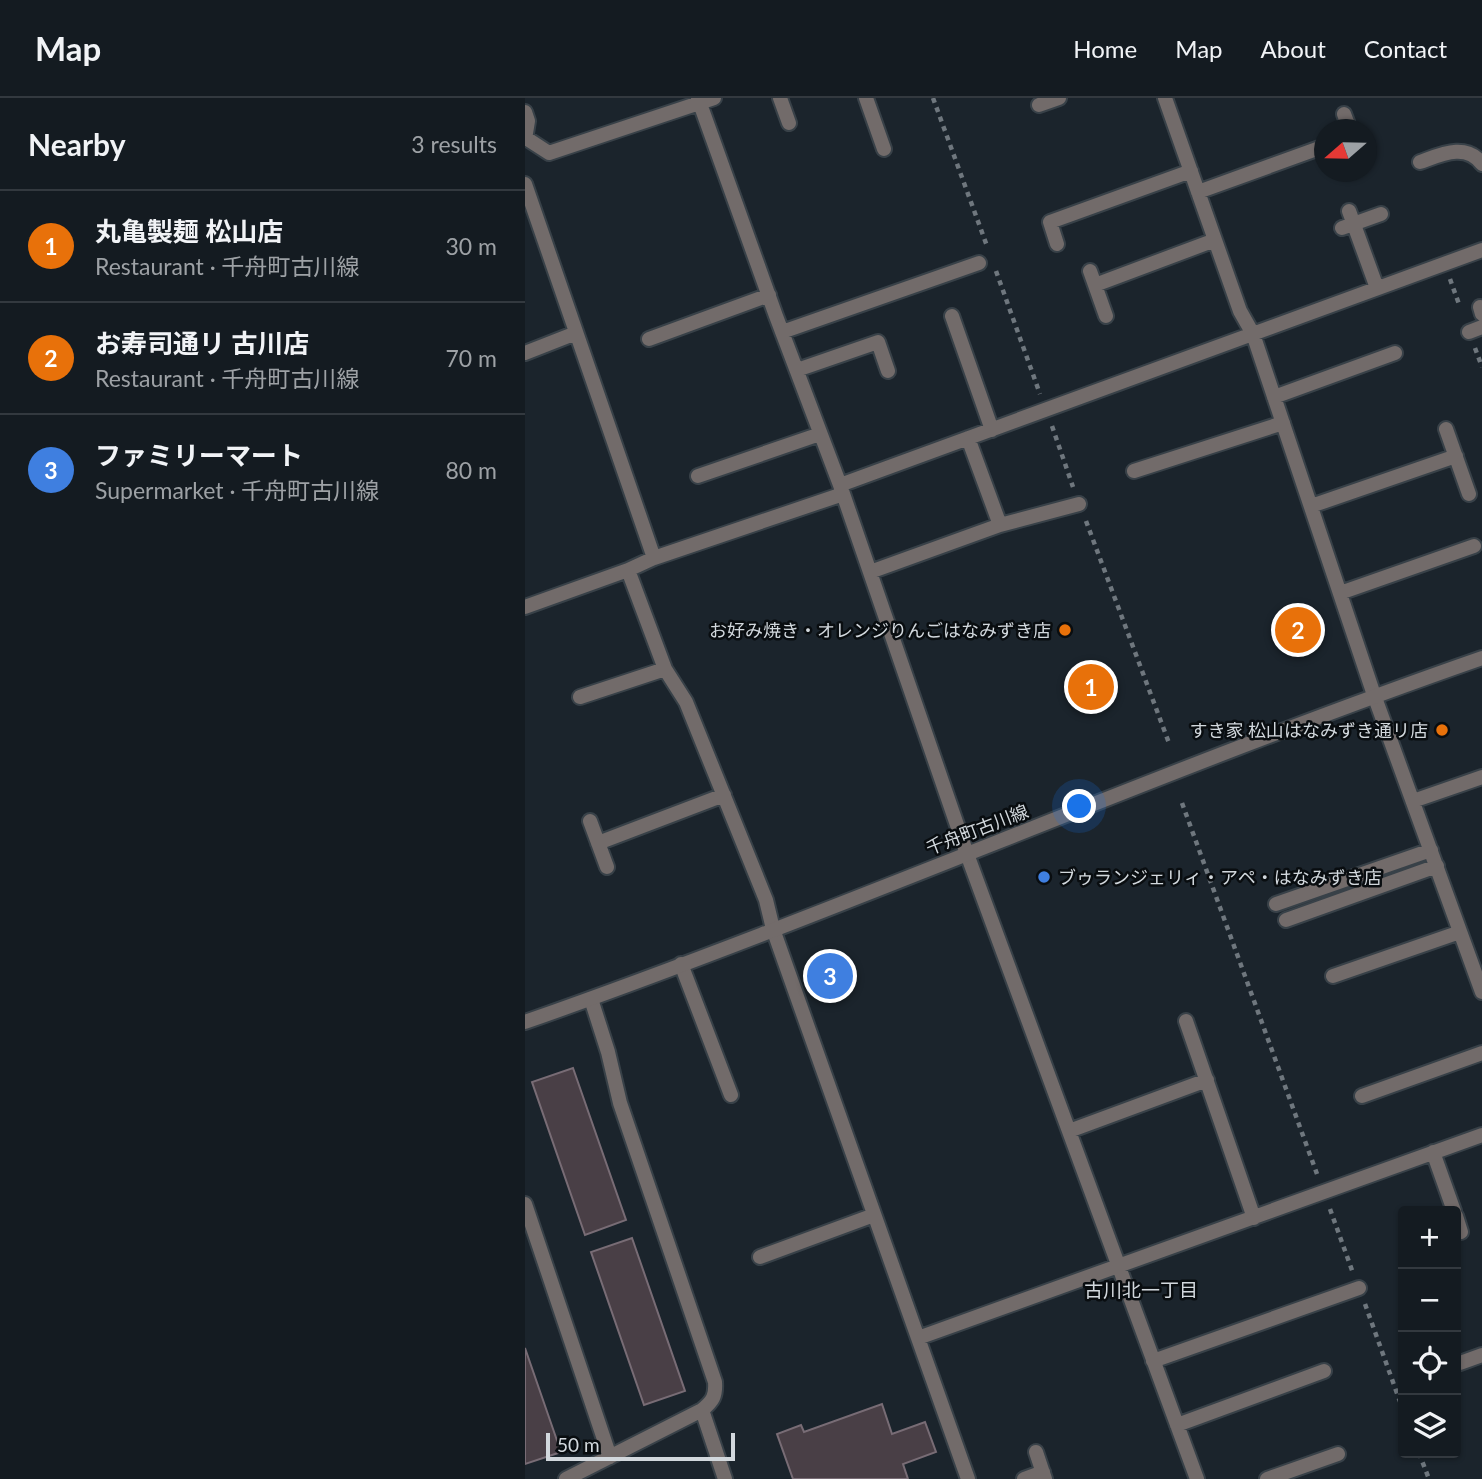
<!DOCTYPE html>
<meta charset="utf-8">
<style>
body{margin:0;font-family:Lato,"Noto Sans JP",sans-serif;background:#21282e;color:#f1f3f6}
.controls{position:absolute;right:21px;bottom:21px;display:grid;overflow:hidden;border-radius:7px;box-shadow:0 2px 5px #0004}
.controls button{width:63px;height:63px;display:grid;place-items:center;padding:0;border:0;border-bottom:2px solid #33393f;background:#141b21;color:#f1f3f6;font:35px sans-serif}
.compass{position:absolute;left:789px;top:21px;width:63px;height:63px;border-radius:50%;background:#141b21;box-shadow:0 2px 5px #0004;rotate:250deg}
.scale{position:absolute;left:21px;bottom:18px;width:189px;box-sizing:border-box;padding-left:7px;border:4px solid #d2d8dd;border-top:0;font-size:19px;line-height:24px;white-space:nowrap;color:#d2d8dd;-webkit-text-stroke:5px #090d10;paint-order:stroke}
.you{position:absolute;left:555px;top:709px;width:24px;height:24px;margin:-18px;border:5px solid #fff;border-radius:50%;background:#1a73e8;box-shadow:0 0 0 10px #1a73e833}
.badge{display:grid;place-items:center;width:46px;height:46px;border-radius:50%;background:#0b8043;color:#fff;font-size:23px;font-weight:700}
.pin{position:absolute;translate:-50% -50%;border:4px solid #fff;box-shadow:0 2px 7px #0006}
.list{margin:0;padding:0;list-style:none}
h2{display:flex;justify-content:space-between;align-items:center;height:91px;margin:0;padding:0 28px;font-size:30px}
h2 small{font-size:23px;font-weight:400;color:#9da1a5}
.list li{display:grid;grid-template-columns:46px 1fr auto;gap:21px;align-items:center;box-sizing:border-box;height:112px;padding:0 28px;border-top:2px solid #33393f}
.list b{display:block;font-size:26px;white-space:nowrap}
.list p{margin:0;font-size:23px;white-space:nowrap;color:#9da1a5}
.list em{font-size:23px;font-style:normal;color:#9da1a5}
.icon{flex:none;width:38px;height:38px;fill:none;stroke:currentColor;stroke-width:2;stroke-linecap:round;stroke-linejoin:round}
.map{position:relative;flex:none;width:957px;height:1381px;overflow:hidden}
header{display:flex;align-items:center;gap:42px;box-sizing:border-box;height:98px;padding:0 35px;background:#141b21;border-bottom:2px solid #33393f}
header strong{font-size:33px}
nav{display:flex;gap:38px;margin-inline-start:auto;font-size:24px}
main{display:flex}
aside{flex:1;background:#141b21}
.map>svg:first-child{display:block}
</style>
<header>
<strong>Map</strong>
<nav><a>Home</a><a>Map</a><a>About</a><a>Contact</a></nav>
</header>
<main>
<aside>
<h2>Nearby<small>3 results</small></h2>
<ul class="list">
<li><span class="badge" style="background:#e8710a">1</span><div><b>丸亀製麺 松山店</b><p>Restaurant · 千舟町古川線</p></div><em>30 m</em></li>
<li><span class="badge" style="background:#e8710a">2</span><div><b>お寿司通リ 古川店</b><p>Restaurant · 千舟町古川線</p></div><em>70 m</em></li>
<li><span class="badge" style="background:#3f7fe0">3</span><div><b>ファミリーマート</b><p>Supermarket · 千舟町古川線</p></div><em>80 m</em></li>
</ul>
</aside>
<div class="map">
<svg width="957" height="1381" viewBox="0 0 957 1381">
<rect width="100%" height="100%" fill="#1b242c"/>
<path fill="#493f46" stroke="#786c75" stroke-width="2" d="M48,970L101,1122L60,1137L7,984Z
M107,1140L160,1293L119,1307L66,1154Z
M0,1250L36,1354L0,1366Z
M357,1306L367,1336L400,1324L411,1354L378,1366L383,1381H268L252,1336L276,1327L279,1334Z"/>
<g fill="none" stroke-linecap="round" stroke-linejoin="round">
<g stroke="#384148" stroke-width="18">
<path id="minor" d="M173,0L251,218L315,387L442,756L672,1381
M255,0L264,25
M341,0L359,51
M640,0L715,213L728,236L849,597L957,894
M514,7L534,0
M0,14L3,23L0,41
M819,16L825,32
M1,40L24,55L189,0
M895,64C915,57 941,44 957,66
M0,86L129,460L103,472L0,509
M673,94L800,48
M824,113L852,190
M817,130L856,116
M532,146L525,124L666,73
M565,173L581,218
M570,187L690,142
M955,209L957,216
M427,218L467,332
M257,234L454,165
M944,234L957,229
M124,241L244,197
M0,255L51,235
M272,272L353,244L363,273
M749,299L870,255
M921,331L944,396
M443,340L475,427
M609,373L758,325
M173,378L295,336
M315,387L957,152
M786,408L931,358
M129,460L318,396
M103,472L140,571L161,604L241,802L248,831L443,1381
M345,474L475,427L554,406
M815,495L949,448
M55,599L140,571
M888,703L957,679
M65,723L82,769
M73,745L199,697
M751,806L906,752
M761,822L912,768
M156,866L206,997
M808,878L935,834
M661,923L729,1120
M837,998L957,955
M544,1033L682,982
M908,1054L929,1113
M0,1106L85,1359
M931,1118L936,1134
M235,1159L349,1117
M393,1240L957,1037
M628,1263L834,1190
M935,1265L957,1257
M177,1312L200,1381
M652,1327L799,1273
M511,1354L520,1381
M41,1381L177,1312C188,1303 191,1298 190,1284L95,1005L83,954L66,901
M499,1381L518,1374
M742,1381L813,1356"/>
</g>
<g stroke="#384148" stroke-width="18">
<path id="tertiary" d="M0,924C322,811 635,672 957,560"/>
</g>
<path stroke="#6f777e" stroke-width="4.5" stroke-dasharray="5 5" stroke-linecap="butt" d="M408,0L462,148
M471,173L515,296
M925,181L935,209
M950,250L957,269
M527,328L548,389
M561,423L644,645
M657,705L792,1076
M805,1111L828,1175
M840,1206L878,1312
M894,1355L904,1381"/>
<use href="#minor" stroke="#726b6a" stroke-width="14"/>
<use href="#tertiary" stroke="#726b6a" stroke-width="14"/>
</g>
<g fill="#e8710a" stroke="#090d10" stroke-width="2.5">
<circle cx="540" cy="532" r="7"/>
<circle cx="917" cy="632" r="7"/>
</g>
<circle fill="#3f7fe0" stroke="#090d10" stroke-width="2.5" cx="519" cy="779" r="7"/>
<g text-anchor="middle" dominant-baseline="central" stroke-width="5" stroke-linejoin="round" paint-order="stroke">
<g font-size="18" fill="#d2d8dd" stroke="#090d10" text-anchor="end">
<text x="526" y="532">お好み焼き・オレンジりんごはなみずき店</text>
<text x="903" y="632">すき家 松山はなみずき通リ店</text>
<text x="533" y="779" text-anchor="start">ブゥランジェリィ・アペ・はなみずき店</text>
</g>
<g font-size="18" fill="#d2d8dd" stroke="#090d10">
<text transform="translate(452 731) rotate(-21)">千舟町古川線</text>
</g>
<g font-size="19" fill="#d2d8dd" stroke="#090d10">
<text x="616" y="1191">古川北一丁目</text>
</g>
</g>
</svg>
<div class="controls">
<button>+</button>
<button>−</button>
<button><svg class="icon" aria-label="locate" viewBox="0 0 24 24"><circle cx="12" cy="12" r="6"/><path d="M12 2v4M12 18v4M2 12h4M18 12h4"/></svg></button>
<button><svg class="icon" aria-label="layers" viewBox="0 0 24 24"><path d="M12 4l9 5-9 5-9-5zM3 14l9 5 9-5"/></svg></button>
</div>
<svg class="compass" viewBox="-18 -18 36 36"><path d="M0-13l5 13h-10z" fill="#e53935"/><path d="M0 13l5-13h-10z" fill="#9da1a5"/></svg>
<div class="scale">50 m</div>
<div class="you"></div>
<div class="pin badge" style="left:566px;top:589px;background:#e8710a">1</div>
<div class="pin badge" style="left:773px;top:532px;background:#e8710a">2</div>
<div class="pin badge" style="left:305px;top:878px;background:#3f7fe0">3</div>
</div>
</main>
